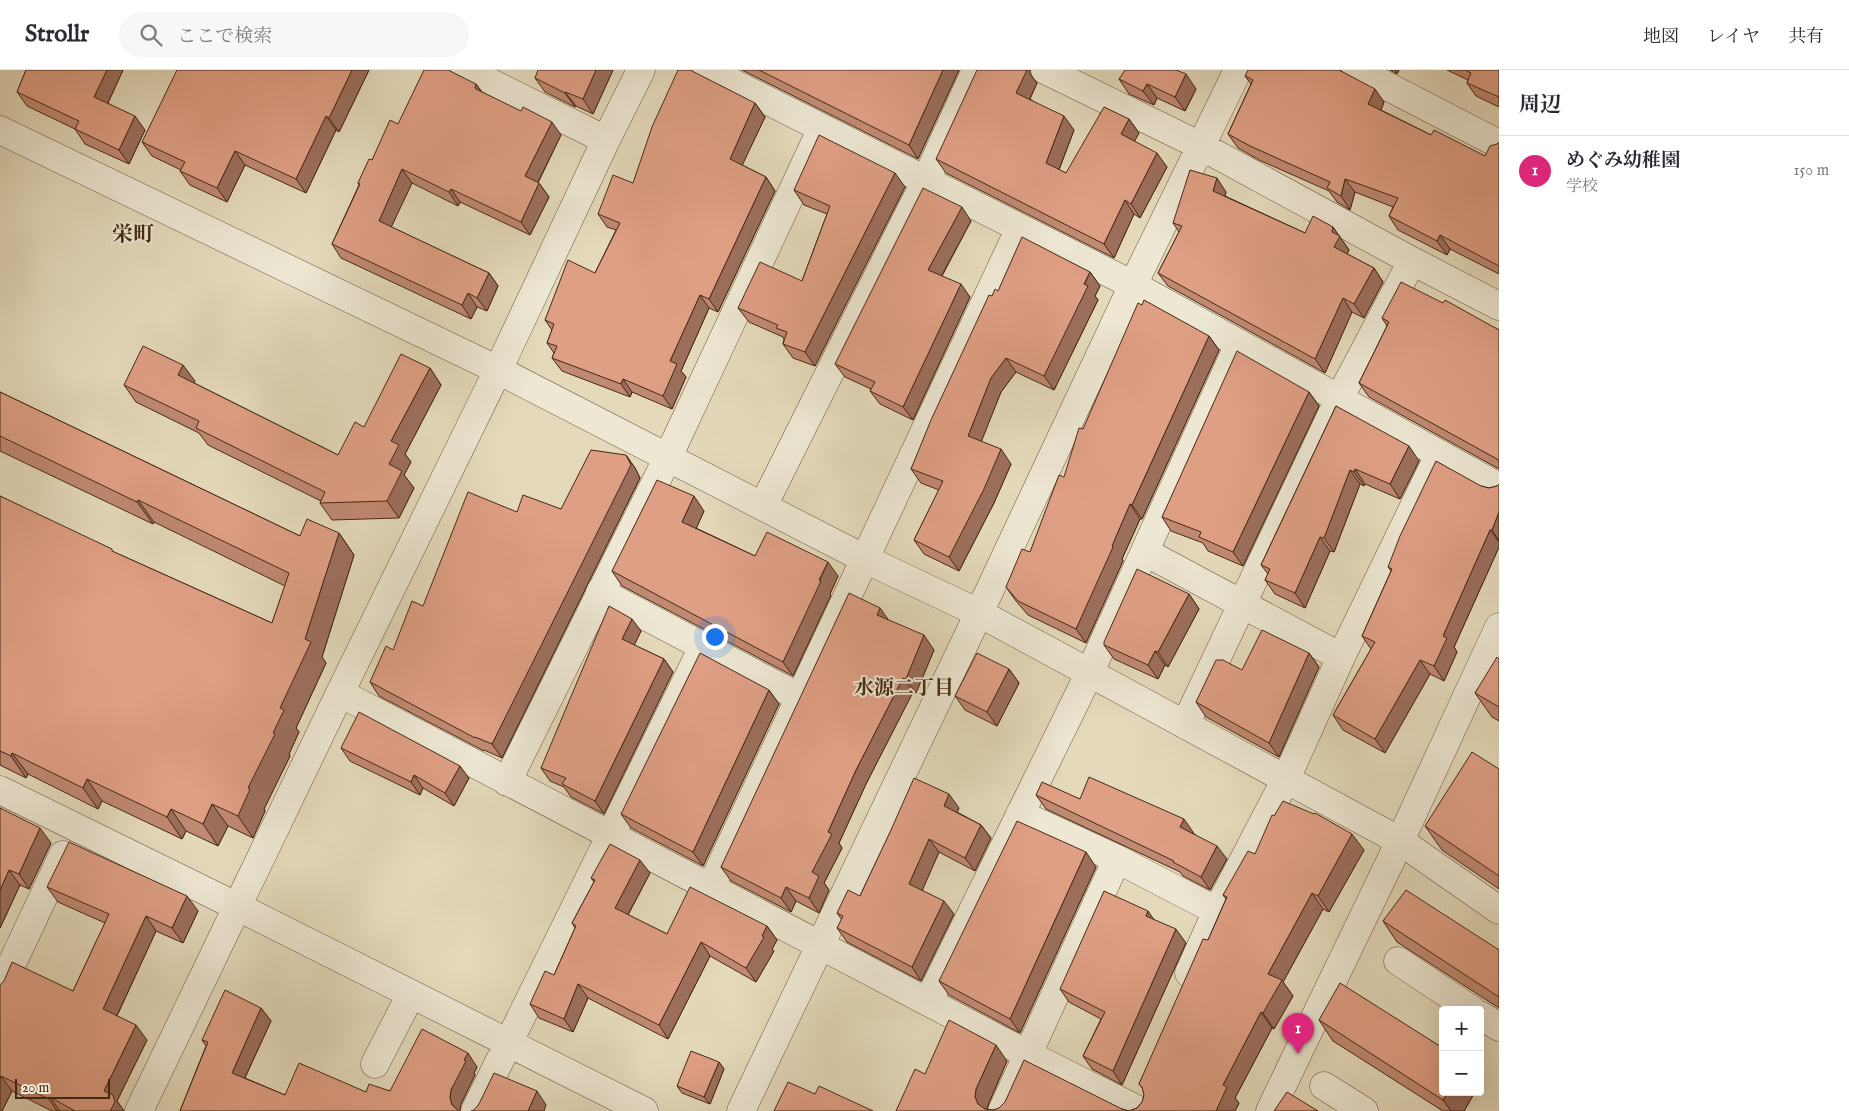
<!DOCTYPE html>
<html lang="ja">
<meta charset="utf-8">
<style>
body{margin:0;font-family:"IM FELL English","Noto Serif JP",serif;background:#f7f7f7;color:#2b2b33}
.controls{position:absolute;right:15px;bottom:15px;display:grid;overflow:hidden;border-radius:5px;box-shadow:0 5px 20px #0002}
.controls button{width:45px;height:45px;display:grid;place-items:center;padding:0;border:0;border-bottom:1px solid #e1e1e2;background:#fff;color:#2b2b33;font:25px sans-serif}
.scale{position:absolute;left:15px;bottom:12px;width:95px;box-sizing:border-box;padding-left:5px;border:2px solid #462913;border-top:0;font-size:14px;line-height:18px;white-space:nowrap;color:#462913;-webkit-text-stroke:4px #ede7d3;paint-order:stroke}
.you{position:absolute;left:714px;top:566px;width:18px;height:18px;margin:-12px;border:4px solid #fff;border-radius:50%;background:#1a73e8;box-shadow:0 0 0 8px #1a73e833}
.badge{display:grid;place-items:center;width:32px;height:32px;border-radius:50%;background:#db2777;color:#fff;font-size:16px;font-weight:700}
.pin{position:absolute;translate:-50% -41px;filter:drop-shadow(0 1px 2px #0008)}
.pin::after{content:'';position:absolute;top:26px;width:18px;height:15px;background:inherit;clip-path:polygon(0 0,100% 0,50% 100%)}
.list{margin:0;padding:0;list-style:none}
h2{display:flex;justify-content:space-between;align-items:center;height:65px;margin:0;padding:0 20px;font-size:21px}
h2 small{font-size:16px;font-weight:400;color:#7c7c81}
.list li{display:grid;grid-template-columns:32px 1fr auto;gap:15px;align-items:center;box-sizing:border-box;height:70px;padding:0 20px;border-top:1px solid #e1e1e2}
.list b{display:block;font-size:19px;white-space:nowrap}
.list p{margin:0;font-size:16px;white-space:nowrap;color:#7c7c81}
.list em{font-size:16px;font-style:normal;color:#7c7c81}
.icon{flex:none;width:28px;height:28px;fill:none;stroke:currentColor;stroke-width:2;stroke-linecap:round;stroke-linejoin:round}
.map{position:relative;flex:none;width:1499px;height:1041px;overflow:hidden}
header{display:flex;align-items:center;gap:30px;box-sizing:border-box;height:70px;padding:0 25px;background:#fff;border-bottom:1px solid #e1e1e2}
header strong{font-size:24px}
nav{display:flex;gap:28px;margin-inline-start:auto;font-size:18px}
.search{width:350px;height:45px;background:#f7f7f7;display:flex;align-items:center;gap:12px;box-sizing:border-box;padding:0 18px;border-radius:28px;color:#7c7c81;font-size:19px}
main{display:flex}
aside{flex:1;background:#fff}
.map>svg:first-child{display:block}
</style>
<header>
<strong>Strollr</strong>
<div class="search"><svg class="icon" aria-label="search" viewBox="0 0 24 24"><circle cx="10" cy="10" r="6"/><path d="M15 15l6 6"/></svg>ここで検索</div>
<nav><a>地図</a><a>レイヤ</a><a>共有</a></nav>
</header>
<main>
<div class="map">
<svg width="1499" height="1041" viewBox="0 0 1499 1041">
<rect width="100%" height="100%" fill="#e4dabb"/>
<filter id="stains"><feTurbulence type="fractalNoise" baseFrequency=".004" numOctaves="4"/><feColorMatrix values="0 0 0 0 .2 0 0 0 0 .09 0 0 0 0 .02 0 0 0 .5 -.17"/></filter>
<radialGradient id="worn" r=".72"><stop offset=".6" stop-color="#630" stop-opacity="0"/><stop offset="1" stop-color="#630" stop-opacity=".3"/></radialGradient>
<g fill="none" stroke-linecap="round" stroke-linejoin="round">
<g stroke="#6e553d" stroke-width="29">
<path id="minor" d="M465,0L606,70
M707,0L1133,215L1499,417
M1045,0L1201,76L1412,191L1499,236
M1356,0L1499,74
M0,60L498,300L865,489L979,543L1400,771L1499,840
M763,436L926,110L976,0
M1145,482L1341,587
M600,522L799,627
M340,623L1029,985L1140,1041
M1185,655L1339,329L1412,191
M507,712L668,387L822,58
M0,720L238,837L644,1041
M1020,744L1117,789L1217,841
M710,819L1020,158
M1398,891L1472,940
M1189,903L1217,841L1286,709L1341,587L1439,385
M0,919L63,785
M928,932L1090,602L1239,274
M1480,945L1499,957
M375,994L411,924
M1324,1016L1364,1041
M139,1041L340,623L498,300L606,70L641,0
M475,1041L703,577
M741,1041L979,543L1133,215L1238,0
M1002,1041L1117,789
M1270,1041L1400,771L1499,557"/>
</g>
<use href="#minor" stroke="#ede7d3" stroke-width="28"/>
</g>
<path fill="#c08972" stroke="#462913" d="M26,0H123L108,33L145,60L129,94L85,74L75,59L27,36L17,22Z
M369,0L339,62L336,60L306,123L245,95L227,132L190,115L180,101L181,100L152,86L142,72Z
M613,0L593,44L576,36L575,37L545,22L535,8Z
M742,0H959L918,89Z
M1390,0H1399L1397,4Z
M1447,0H1499V37L1476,26L1467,13L1468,10Z
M1029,1L1030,4L1037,13L1030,29L1074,60L1059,100L1066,103L1129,49L1139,63L1134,71L1167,97L1140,148L1134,144L1114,188L946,103L936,89Z
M1341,1L1384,32L1381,40L1431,65L1485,86L1499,72V204L1450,179L1447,185L1398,160L1389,146L1393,137L1355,122L1350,140L1337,132L1329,121L1259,90L1238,78L1228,64L1251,14L1245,6Z
M1119,9L1196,19L1185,41L1157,28L1154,35L1129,24Z
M476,14L482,22L561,65L538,113H539L549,127L530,165L460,132L458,136L412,113L391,157L489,203L498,216L487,241L477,237L471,249L341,188L332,174L359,115L358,113L372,90L398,54Z
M755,33L765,47L742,95L766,107L775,121L718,242L709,238L681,301L686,307L672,339L632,322L630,327L562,301L552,288L554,283L547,273L552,260L545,250L595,203L616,160L607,157L598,144L633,113Z
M905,117L815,296L793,288L783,274L784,269L783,267L749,252L738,238L802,211L827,144L804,135L794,120Z
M1226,122L1225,126L1305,163L1333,157L1349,180L1347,184L1374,198L1383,212L1364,248L1352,242L1325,303L1168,216L1158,203L1179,162L1173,153Z
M971,151L942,206L970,227L913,350L880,334L870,321L871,319L845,307L835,294Z
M1090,202L1100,216L1095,226L1098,230L1054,320L1016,302L1001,322L981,371L1011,394L994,433L959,501L924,484L914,470L939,420L921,413L911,399L992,226L998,221Z
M1443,233L1499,260V399L1369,327L1359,313L1387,256L1382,248Z
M1209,266L1219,280L1142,449H1140L1122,489L1123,491L1086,573L1028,545L1016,531L1006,517L1030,482L1064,407Z
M430,298L441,315L405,384L411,392L404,405L414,418L399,448L332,450L320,433L321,431L208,375L199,363L136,332L124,315L195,311L194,313L338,385L364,357Z
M0,322L300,466L339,463L354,485L322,587L326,593L296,658L299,662L289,684L290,686L264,739L265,741L253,768L228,756L218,776L186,761L182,769L102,731L98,739L28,704L26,708L0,695V426L114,482L272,553L285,516L154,452L153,454L0,381Z
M1309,322L1319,336L1243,496L1208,481L1203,473L1171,461L1162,447Z
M1336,336L1419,391L1400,429L1365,414L1364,416L1360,414L1334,482L1330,481L1305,538L1275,524L1265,510L1268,504L1261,495Z
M626,385L635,398L640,408L502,688L484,680V681L379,626L370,612L393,580L517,442L561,439Z
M1499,414V477L1454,577L1457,582L1444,611L1430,604L1385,683L1343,660L1333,645L1371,579L1362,566L1391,501L1388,497L1481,416L1489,418L1497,416Z
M704,441L696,458L755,486L838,506L830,524L831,525L793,606L622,516L612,501Z
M1189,524L1199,539L1168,597L1165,595L1158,609L1114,589L1104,575Z
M889,551L934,580L916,623L913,622L866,714L839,773L842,778L824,813L829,820L819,843L796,831L791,842L731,811L721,797Z
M641,561L634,575L664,589L673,602L604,744L571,727L564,717L550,711L541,698Z
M1309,583L1319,597L1279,687L1206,647L1196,632L1242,600Z
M1499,589V651L1492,647L1475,623Z
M1009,599L1019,613L997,656L965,640L955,626Z
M769,620L779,634L703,796L631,758L621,744Z
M341,678L469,708L454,736L423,718L420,725L350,691Z
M1499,699V819L1442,780L1425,756Z
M1036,725L1080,729L1193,762V763L1227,789L1210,820L1183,806L1180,802L1046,739Z
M0,738L51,773L29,819L20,815L0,858Z
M959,738L957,742L981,755L991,768L975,801L939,782L922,820L954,844L921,911L847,872L837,858L842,850L837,843L860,826Z
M1364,780L1329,842L1323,839L1283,912L1293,926L1274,959L1272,958L1235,1028L1239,1033L1235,1041H896L925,1004L1007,991L988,1035L987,1040H993L1122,1039L1129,1041L1137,1038L1142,1032L1144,1025L1143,1019L1139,1014L1208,870L1226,829L1223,825L1255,784Z
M1096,797L1020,963L949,925L939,911Z
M650,803L628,845L667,864L767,856L777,870L772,879L774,881L756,912L710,886L668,969L588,928L573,962L539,948L530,934L554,905L575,858L572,853L594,812L591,808Z
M47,817L198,841L183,873L156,861L117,946L147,970L117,1031L124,1041H52L12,1021L2,1041H0V915L73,921L105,853L58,832Z
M1154,850L1186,873L1122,1015L1092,999L1083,986L1101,949L1069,932L1060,919Z
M1383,851L1499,880V938L1397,872Z
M261,938L271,951L245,1008L285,1025L390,1021L477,997L474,1003L475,1005L461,1034L180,1041L206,976L202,970Z
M1319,950L1443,1022H1475L1464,1041H1443L1333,971Z
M719,992L724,999L710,1034L682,1023L677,1016Z"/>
<path fill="#9c6f5d" stroke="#462913" d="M107,0H123L104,41L94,27Z
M352,0H369L339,62L329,48Z
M596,0H613L593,44L583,29Z
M943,0H959L918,89L909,75Z
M1026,0H1030V4L1037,13L1026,37L1016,23Z
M1395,0H1399L1397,4Z
M1186,4L1196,19L1185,41L1175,27Z
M476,14L486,28L475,18Z
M1147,14L1157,28L1154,35L1143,21Z
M1375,19L1384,32L1378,47L1368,34Z
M565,22L576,36L575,37L565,23Z
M755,33L765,47L739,102L730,89Z
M135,46L145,60L129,94L119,80Z
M326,46L336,60L306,123L296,109Z
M1064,46L1074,60L1056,107L1046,93Z
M1129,49L1139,63L1131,78L1121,64Z
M552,52L561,65L534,120L525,106Z
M235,81L245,95L227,132L217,118Z
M1157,83L1167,97L1140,148L1131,134Z
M402,99L412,113L388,164L379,151Z
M895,103L905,117L815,296L805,282Z
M766,107L775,121L718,242L709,229Z
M1217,108L1226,122L1222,135L1213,121Z
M1345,109L1355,122L1350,140L1341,126Z
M539,113L549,127L530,165L521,152Z
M451,119L460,132L458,136L449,122Z
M1125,130L1134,144L1114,188L1104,174Z
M962,137L971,151L937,214L928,200Z
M1333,157L1349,180L1344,191L1334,177L1332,162Z
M1440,165L1450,179L1447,185L1437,171Z
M1374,198L1383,212L1364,248L1354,234Z
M1090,202L1100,216L1095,226L1098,230L1054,320L1044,306Z
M489,203L498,216L487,241L477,228Z
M961,214L970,227L913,350L903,337Z
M468,223L477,237L471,249L462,235Z
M700,225L709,238L681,301L686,307L672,339L663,326L670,291Z
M1343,228L1352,242L1325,303L1315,289Z
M1209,266L1219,280L1142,449L1132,435Z
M1006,288L1016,302L1001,322L978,380L968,366L991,308Z
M183,295L195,311L190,321L178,305Z
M430,298L441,315L405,384L411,392L404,405L414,418L399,448L387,431L391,371Z
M623,309L632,322L630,327L621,314Z
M1309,322L1319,336L1243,496L1233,482Z
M1409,376L1419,391L1400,429L1390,414Z
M1001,379L1011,394L994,433L959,501L949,487Z
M626,385L635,398L640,408L502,688L492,674Z
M1355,399L1365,414L1364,416L1354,402Z
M1350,400L1360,414L1334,482L1324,468Z
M694,426L704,441L693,466L682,452Z
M138,430L154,452L153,454L137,432Z
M1130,434L1140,449L1122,489L1123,491L1086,573L1076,559Z
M1499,442V471L1492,460Z
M1490,460L1499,472V477L1454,577L1457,582L1444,611L1434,596L1443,566Z
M339,463L354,485L322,587L326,593L296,658L299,662L289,684L290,686L264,739L265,741L253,768L238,746L248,718L273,663L280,638L305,569Z
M1320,467L1330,481L1305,538L1295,523Z
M828,492L838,506L830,524L831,525L793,606L783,592Z
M1189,524L1199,539L1168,597L1158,582Z
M880,538L890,552L877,545Z
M632,549L641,561L631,582L622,569Z
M924,565L934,580L916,623L906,609Z
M1155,581L1165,595L1158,609L1148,595Z
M1309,583L1319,597L1279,687L1269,673Z
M664,589L673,602L604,744L595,731Z
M1420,590L1430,604L1385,683L1375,669Z
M1009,599L1019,613L997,656L987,642Z
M903,608L913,622L866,714L839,773L842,778L824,813L829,820L819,843L809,828L812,802L828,762L856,700Z
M769,620L779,634L703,796L693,782Z
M12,683L28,704L26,708L11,686Z
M460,696L469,708L454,736L445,723Z
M414,705L423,718L420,725L411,712Z
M87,709L102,731L98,739L83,718Z
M949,724L959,738L954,749L944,736Z
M212,734L228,756L218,776L203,754Z
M171,739L186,761L182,769L167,747Z
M1184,749L1193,762L1189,770L1180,757Z
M981,755L991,768L975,801L965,788Z
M40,758L51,773L29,819L19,804Z
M1352,764L1364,780L1329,842L1318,826Z
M929,769L939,782L919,828L909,814Z
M1217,776L1227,789L1210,820L1201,807Z
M1086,782L1096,797L1020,963L1010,949Z
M640,790L650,803L624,852L615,838Z
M9,800L20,815L0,858V820Z
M786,817L796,831L791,842L781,828Z
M1312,823L1323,839L1283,912L1293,926L1274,959L1263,943L1268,904Z
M187,826L198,841L183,873L172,858Z
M944,831L954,844L921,911L912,897Z
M1148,841L1157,854L1146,846Z
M146,846L156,861L113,954L103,939Z
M767,856L777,870L772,879L774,881L756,912L746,898Z
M1176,859L1186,873L1122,1015L1113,1001Z
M701,872L710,886L668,969L659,955Z
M578,914L588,928L573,962L564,949Z
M261,938L271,951L241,1016L232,1003Z
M1261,942L1272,958L1235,1028L1239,1033L1235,1041H1216L1223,1015Z
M136,955L147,970L117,1031L124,1041H110L104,1021Z
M996,975L1007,991L988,1035L987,1041L978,1034L975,1027L976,1019Z
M468,983L477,997L474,1003L475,1005L461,1034L460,1041H456L452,1035L450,1028L451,1020L464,990Z
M719,992L724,999L710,1034L704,1027Z
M1,1006L12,1021L2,1041H0V1009Z
M537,1021L546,1035L544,1041H528Z
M1448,1022H1475L1464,1041H1451L1443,1030Z
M50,1027L60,1041H57L49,1029Z"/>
<path fill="#df9f85" stroke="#462913" d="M26,0H107L94,27L135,46L119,80L75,59L79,51L17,22Z
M177,0H352L329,48L326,46L296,109L235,81L217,118L180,101L185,92L142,72Z
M424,0H448L476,14L475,18L476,19L521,41L523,37L552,52L525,106L539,113L521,152L451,119L449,122L402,99L379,151L489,203L477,228L468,223L462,235L332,174L360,114L358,113L369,89L372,90L390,50L398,54Z
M538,0H596L583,29L565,22V23L535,8Z
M678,0H690L755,33L730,89L766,107L709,229L700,225L670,291L677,294L663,326L623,309L621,314L552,288L557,276L547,273L554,254L545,250L568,190L595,203L620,153L598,144L613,105L633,113L652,57Z
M759,0H943L909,75Z
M977,0H1027L1016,23L1064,46L1046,93L1066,103L1104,37L1129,49L1121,64L1157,83L1131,134L1125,130L1104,174L936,89Z
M1125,0H1176L1186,4L1175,27L1147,14L1143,21L1119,9Z
M1248,0H1339L1375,19L1368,34L1431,65L1434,60L1485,86L1490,76L1497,74L1499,72V196L1440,165L1437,171L1389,146L1398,128L1345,109L1341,126L1327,118L1330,112L1250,76L1228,64L1253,10L1245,6Z
M1465,0H1499V27L1467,13L1471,3Z
M819,65L895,103L805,282L783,274L787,262L776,258L778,255L738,238L760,192L802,211L830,136L794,120Z
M1190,100L1217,108L1213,121L1305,163L1313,146L1333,157L1332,162L1340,166L1334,177L1374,198L1354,234L1343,228L1315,289L1158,203L1182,156L1173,153Z
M923,118L962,137L928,200L961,214L903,337L870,321L875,312L835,294Z
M1022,167L1090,202L1084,214L1088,216L1044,306L1006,288L991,308L968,366L1001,379L984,419L949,487L914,470L943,411L911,399L931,350L989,225L992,226L995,219L998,221Z
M1401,212L1443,233L1445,230L1499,260V392L1497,389L1359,313L1389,252L1382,248Z
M1144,230L1209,266L1132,435L1130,434L1112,476L1113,477L1076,559L1018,531L1006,517L1022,479L1030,482L1059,405L1064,407L1079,358L1083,359L1138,233L1142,235Z
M143,276L183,295L178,305L338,385L355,352L364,357L401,284L430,298L391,371L399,375L389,394L402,401L387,431L320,433L325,422L196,358L199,351L124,315Z
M1237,281L1309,322L1233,482L1199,467L1201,462L1162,447Z
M0,322L300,466L307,449L339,463L305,569L311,572L280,638L284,640L273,663L275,664L248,718L250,719L238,746L212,734L203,754L171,739L167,747L87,709L83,718L12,683L11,686L0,681V426L112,479V481L272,553L289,503L138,430L137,432L0,366Z
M1336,336L1409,376L1390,414L1355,399L1354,402L1350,400L1324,468L1320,467L1295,523L1265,510L1270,499L1261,495Z
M591,380L626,385L631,395L492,674L475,667V668L370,612L386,576L393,580L412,531L423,536L468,422L517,442L523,425L561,439Z
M1436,391L1481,416L1489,418L1497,416L1499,414V442L1492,460H1490L1443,566L1447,568L1434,596L1420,590L1375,669L1333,645L1375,572L1362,566L1392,499L1388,497L1400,466Z
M657,410L694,426L682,452L755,486L767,462L828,492L819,510L821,511L783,592L612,501Z
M1137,499L1189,524L1158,582L1155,581L1148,595L1104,575V572Z
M849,523L880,538L877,545L924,565L906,609L903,608L856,700L828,762L832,764L812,802L819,806L809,828L786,817L781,828L721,797Z
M609,536L632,549L622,569L664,589L595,731L562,714L566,708L541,698Z
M1262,560L1309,583L1269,673L1196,632L1216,590H1223L1242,600Z
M700,583L769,620L693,782L621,744Z
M977,583L1009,599L987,642L955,626Z
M1497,587L1499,589V637L1475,623Z
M359,642L460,696L445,723L414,705L411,712L341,678Z
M1472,682L1499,699V806L1425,756Z
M1089,707L1184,749L1180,757L1217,776L1201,807L1173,792L1174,791L1036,725L1042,712L1080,729Z
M914,708L949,724L944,736L981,755L965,788L929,769L909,814L944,831L912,897L837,858L843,846L837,843L848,820L860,826L891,760Z
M1283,731L1314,744L1315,743L1352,764L1318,826L1312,823L1268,904L1282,910L1263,943L1261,942L1223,1015L1227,1017L1216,1041H896L915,999L925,1004L949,950L996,975L976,1019L975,1027L978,1034L985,1039L993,1040L999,1038L1005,1032L1024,990L1122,1039L1129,1041L1137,1038L1142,1032L1144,1025L1142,1017L1139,1014L1203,869L1208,870L1227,827L1223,825L1248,781L1255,784L1272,745L1274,746Z
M0,738L40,758L19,804L9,800L0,820Z
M1017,751L1086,782L1010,949L939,911Z
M69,772L187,826L172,858L146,846L103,939L136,955L104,1021L113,1025L115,1032L110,1041H75L50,1027L49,1029L1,1006L0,1009V915L4,911L12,892L73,921L109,844L47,817Z
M610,774L640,790L615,838L667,864L690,817L767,856L762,866L764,867L746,898L701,872L659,955L578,914L564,949L530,934L545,901L554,905L576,856L572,853L595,810L591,808Z
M1406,820L1499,880V927L1383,851Z
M1104,821L1148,841L1146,846L1176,859L1113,1001L1083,986L1105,942L1060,919Z
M1340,913L1443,978V1022H1448L1443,1030L1319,950Z
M225,920L261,938L232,1003L285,1025L299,993L366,1022L369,1014L390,1021L422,959L468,983L464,990L466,991L451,1020L450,1028L452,1035L459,1041H180L208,972L202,970Z
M691,981L719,992L704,1027L677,1016Z
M494,1003L537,1021L528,1041H471L474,1040L479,1034Z
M788,1012L815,1024L819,1016L873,1041H774Z
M1287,1022L1318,1041H1274Z"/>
<g text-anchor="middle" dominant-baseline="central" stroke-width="4" stroke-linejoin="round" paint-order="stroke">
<g font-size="20" font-weight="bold" fill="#462913" stroke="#ede7d3">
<text x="904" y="618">水源二丁目</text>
</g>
<g font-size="21" font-weight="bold" fill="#462913" stroke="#ede7d3">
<text x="133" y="165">栄町</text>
</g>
</g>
<rect width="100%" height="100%" filter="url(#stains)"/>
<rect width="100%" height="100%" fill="url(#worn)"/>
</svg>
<div class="controls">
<button>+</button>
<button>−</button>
</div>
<div class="scale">20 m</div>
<div class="you"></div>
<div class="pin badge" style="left:1298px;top:984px">1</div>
</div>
<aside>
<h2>周辺<small></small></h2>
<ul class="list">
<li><span class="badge">1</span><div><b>めぐみ幼稚園</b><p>学校</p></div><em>150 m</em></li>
</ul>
</aside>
</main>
